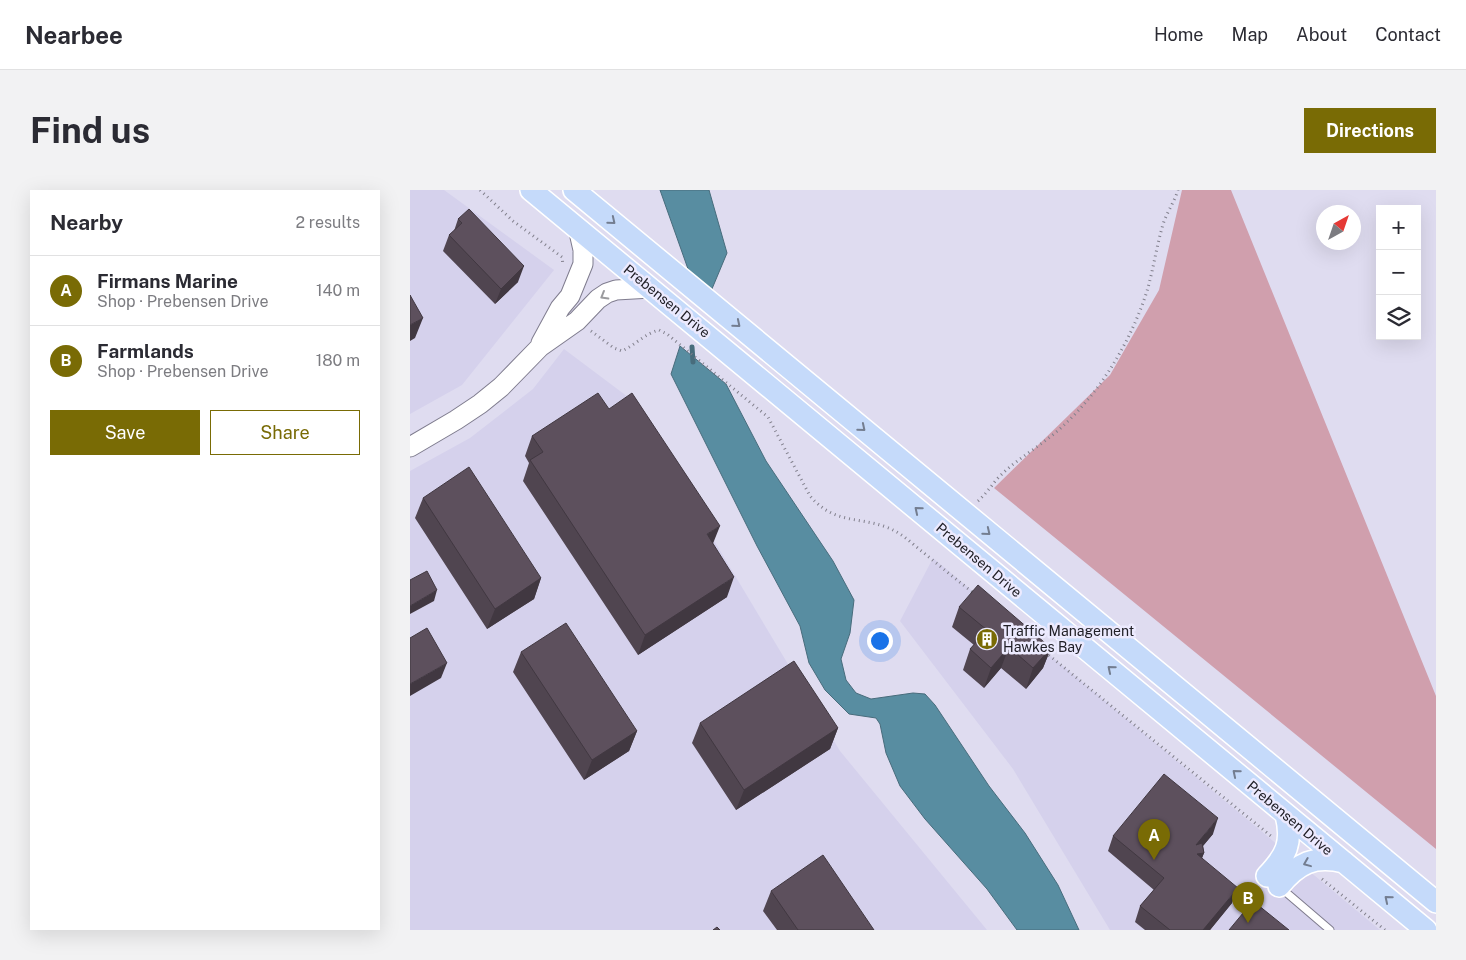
<!DOCTYPE html>
<meta charset="utf-8">
<style>
body{margin:0;font-family:"Public Sans",sans-serif;background:#f2f2f3;color:#2b2b33}
.controls{position:absolute;right:15px;top:15px;display:grid;overflow:hidden;border-radius:0px;box-shadow:0 5px 20px #0002}
.controls button{width:45px;height:45px;display:grid;place-items:center;padding:0;border:0;border-bottom:1px solid #e1e1e2;background:#fff;color:#2b2b33;font:25px sans-serif}
.compass{position:absolute;left:906px;top:15px;width:45px;height:45px;border-radius:50%;background:#fff;box-shadow:0 5px 20px #0002;rotate:40deg}
.you{position:absolute;left:469px;top:450px;width:18px;height:18px;margin:-12px;border:4px solid #fff;border-radius:50%;background:#1a73e8;box-shadow:0 0 0 8px #1a73e833}
.badge{display:grid;place-items:center;width:32px;height:32px;border-radius:50%;background:#796b05;color:#fff;font-size:16px;font-weight:700}
.pin{position:absolute;translate:-50% -41px;filter:drop-shadow(0 1px 2px #0008)}
.pin::after{content:'';position:absolute;top:26px;width:18px;height:15px;background:inherit;clip-path:polygon(0 0,100% 0,50% 100%)}
.list{margin:0;padding:0;list-style:none}
h2{display:flex;justify-content:space-between;align-items:center;height:65px;margin:0;padding:0 20px;font-size:21px}
h2 small{font-size:16px;font-weight:400;color:#7c7c81}
.list li{display:grid;grid-template-columns:32px 1fr auto;gap:15px;align-items:center;box-sizing:border-box;height:70px;padding:0 20px;border-top:1px solid #e1e1e2}
.list b{display:block;font-size:19px;white-space:nowrap}
.list p{margin:0;font-size:16px;white-space:nowrap;color:#7c7c81}
.list em{font-size:16px;font-style:normal;color:#7c7c81}
.actions{display:flex;gap:10px;padding:15px 20px}
.actions a{flex:1;padding:11px 0;border:1px solid #796b05;border-radius:0px;text-align:center;font-size:18px;color:#796b05}
.actions .main{background:#796b05;color:#fff}
.icon{flex:none;width:28px;height:28px;fill:none;stroke:currentColor;stroke-width:2;stroke-linecap:round;stroke-linejoin:round}
.map{position:relative;flex:none;width:1026px;height:740px;overflow:hidden;border-radius:0px}
header{display:flex;align-items:center;gap:30px;box-sizing:border-box;height:70px;padding:0 25px;background:#fff;border-bottom:1px solid #e1e1e2}
header strong{font-size:24px}
nav{display:flex;gap:28px;margin-inline-start:auto;font-size:18px}
.intro{display:flex;align-items:center;justify-content:space-between;box-sizing:border-box;height:120px;padding:0 30px}
h1{margin:0;font-size:35px}
.button{padding:12px 22px;border-radius:0px;background:#796b05;color:#fff;font-size:18px;font-weight:700}
main{display:flex;gap:30px;padding:0 30px}
aside{flex:1;background:#fff;border-radius:0px;box-shadow:0 5px 20px #0002}
.map>svg:first-child{display:block}
</style>
<header>
<strong>Nearbee</strong>
<nav><a>Home</a><a>Map</a><a>About</a><a>Contact</a></nav>
</header>
<div class="intro"><h1>Find us</h1><a class="button">Directions</a></div>
<main>
<aside>
<h2>Nearby<small>2 results</small></h2>
<ul class="list">
<li><span class="badge">A</span><div><b>Firmans Marine</b><p>Shop · Prebensen Drive</p></div><em>140 m</em></li>
<li><span class="badge">B</span><div><b>Farmlands</b><p>Shop · Prebensen Drive</p></div><em>180 m</em></li>
</ul>
<div class="actions"><a class="main">Save</a><a>Share</a></div>
</aside>
<div class="map">
<svg width="1026" height="740" viewBox="0 0 1026 740">
<rect width="100%" height="100%" fill="#dfdcf0"/>
<path fill="#d5d1ec" d="M0,0H34L144,80L52,195L0,224Z
M154,159L218,207L430,561L577,740H0V281L60,248L123,199Z
M523,368L970,740H700L603,579L490,431Z"/>
<path fill="#d09fad" d="M772,0H821L1026,506V659L584,298L700,185L749,100Z"/>
<path fill="#588da1" stroke="#486c7c" d="M250,0H299L317,63L299,106L283,93Z
M270,156L316,194L356,271L423,371L444,410L440,443L431,469L436,490L446,503L461,509L503,503L515,504L525,515L579,596L615,643L648,695L669,740H607L577,699L515,629L490,596L476,563L470,534L466,528L439,524L415,500L399,473L390,436L347,356L261,184Z"/>
<g fill="none" stroke-linecap="round" stroke-linejoin="round">
<path stroke="#486c7c" stroke-width="5" d="M282,157L283,172"/>
<g stroke="#7f7c8e" stroke-width="9">
<path id="service" d="M871,698L920,740"/>
</g>
<g stroke="#7f7c8e" stroke-width="21">
<path id="secondary" d="M131,153L150,118L160,106L173,74V60L168,38
M0,257L46,230L70,214L91,197L130,157L167,131L188,109L197,103L206,100L241,98"/>
</g>
<g stroke="#fff" stroke-width="24">
<path id="primary" d="M121,0L1016,740
M164,0L1026,712
M857,686C876,666 883,653 876,625
M869,696C888,673 904,665 934,672"/>
</g>
<path stroke="#82808d" stroke-width="3" stroke-dasharray="1 4" stroke-linecap="butt" d="M70,0L103,31L152,67L153,75
M181,141L204,158L212,161C225,155 236,143 249,140L257,144L358,227L400,306C428,339 457,323 490,344C498,349 506,357 514,363C531,377 548,391 565,404
M568,311C576,304 581,296 588,288C607,268 633,255 653,236C691,201 721,151 737,101C743,81 746,59 752,38C755,25 764,13 768,0
M635,462L861,646
M912,689L975,740"/>
<use href="#service" stroke="#fff" stroke-width="7"/>
<use href="#secondary" stroke="#fff" stroke-width="19"/>
<use href="#primary" stroke="#c5dafa" stroke-width="21"/>
</g>
<path fill="#504550" d="M48,29L108,92L85,114L33,61L39,45L44,41Z
M199,219L303,354L317,407L228,465L113,291L119,273L115,266L122,246Z
M13,308L131,388L124,409L77,439L5,328Z
M549,417L641,458L633,478L616,499L591,478L574,498L553,480L560,459L564,455L542,437Z
M111,462L227,541L219,561L174,590L103,482Z
M290,533L428,538L420,559L326,620L282,553Z
M803,644L793,656L794,663L792,668L822,713L800,740H735L725,732L730,716L744,700L698,661L703,646Z
M361,701L464,740H367L353,721Z"/>
<path fill="#413841" d="M114,76L108,92L85,114L91,99Z
M13,128L5,148L0,151V135Z
M310,336L302,356L297,344Z
M324,387L317,407L228,465L235,445Z
M131,388L124,409L77,439L85,419Z
M27,400L24,411L0,424V416Z
M599,457L591,478L574,498L581,478Z
M641,458L633,478L616,499L623,478Z
M37,473L31,488L0,506V494Z
M428,538L420,559L326,620L334,600Z
M227,541L219,561L174,590L182,570Z
M808,628L803,644L781,670L786,655Z
M794,663L788,678L787,664Z
M828,698L822,713L800,740H793Z"/>
<path fill="#5d505d" stroke="#413841" d="M59,19L114,76L91,99L39,45L52,33L48,29Z
M0,105L13,128L0,135Z
M188,203L199,219L222,203L310,336L297,344L324,387L235,445L120,270L133,262L122,246Z
M59,277L131,388L85,419L13,308Z
M17,381L27,400L0,416V390Z
M568,395L641,458L623,478L599,457L581,478L560,459L577,440L549,417Z
M156,433L227,541L182,570L111,462Z
M17,438L37,473L0,494V448Z
M384,471L428,538L334,600L290,533Z
M754,584L808,628L786,655L792,653L794,663L787,664L828,698L793,740H760L730,716L754,688L703,646Z
M413,665L464,740H388L361,701Z
M843,711L879,740H819Z
M307,737L310,740H303Z"/>
<defs><path id="oneway-chevron" d="M-2-3.5L2.5 0L-2 3.5" fill="none" stroke-width="1.6" stroke-linecap="round" stroke-linejoin="round" transform="scale(1.25)"/></defs>
<g stroke="#737d90">
<use href="#oneway-chevron" transform="translate(202 31) rotate(39)"/>
<use href="#oneway-chevron" transform="translate(327 134) rotate(40)"/>
<use href="#oneway-chevron" transform="translate(452 238) rotate(40)"/>
<use href="#oneway-chevron" transform="translate(508 320) rotate(-140)"/>
<use href="#oneway-chevron" transform="translate(577 342) rotate(39)"/>
<use href="#oneway-chevron" transform="translate(701 479) rotate(-140)"/>
<use href="#oneway-chevron" transform="translate(826 583) rotate(-140)"/>
<use href="#oneway-chevron" transform="translate(897 673) rotate(158)"/>
<use href="#oneway-chevron" transform="translate(978 709) rotate(-140)"/>
</g>
<use stroke="#9b9b9e" href="#oneway-chevron" transform="translate(194 106) rotate(150)"/>
<defs>
<g id="building-disc" transform="scale(1.125)"><circle r="9.5" fill="#796b05" stroke="#eceafe"/><path d="M-4-6H4V6H1V3H-1V6H-4ZM-2.5-4.3h1.7v1.8h-1.7ZM.8-4.3h1.7v1.8H.8ZM-2.5-1h1.7V.8h-1.7ZM.8-1h1.7V.8H.8Z" fill="#fff"/></g>
</defs>
<g fill-rule="evenodd">
<use href="#building-disc" x="577" y="449"/>
</g>
<g text-anchor="middle" dominant-baseline="central" stroke-width="5" stroke-linejoin="round" paint-order="stroke">
<g font-size="14" fill="#212027" stroke="#eceafe">
<text transform="translate(257 111) rotate(39)">Prebensen Drive</text>
<text transform="translate(569 370) rotate(40)">Prebensen Drive</text>
<text transform="translate(880 628) rotate(40)">Prebensen Drive</text>
</g>
<g font-size="14" fill="#212027" stroke="#eceafe" text-anchor="start">
<text x="593" y="441">Traffic Management<tspan x="593" dy="16">Hawkes Bay</tspan></text>
</g>
</g>
</svg>
<div class="controls">
<button>+</button>
<button>−</button>
<button><svg class="icon" aria-label="layers" viewBox="0 0 24 24"><path d="M12 4l9 5-9 5-9-5zM3 14l9 5 9-5"/></svg></button>
</div>
<svg class="compass" viewBox="-18 -18 36 36"><path d="M0-13l5 13h-10z" fill="#e53935"/><path d="M0 13l5-13h-10z" fill="#7c7c81"/></svg>
<div class="you"></div>
<div class="pin badge" style="left:744px;top:670px">A</div>
<div class="pin badge" style="left:838px;top:733px">B</div>
</div>
</main>
